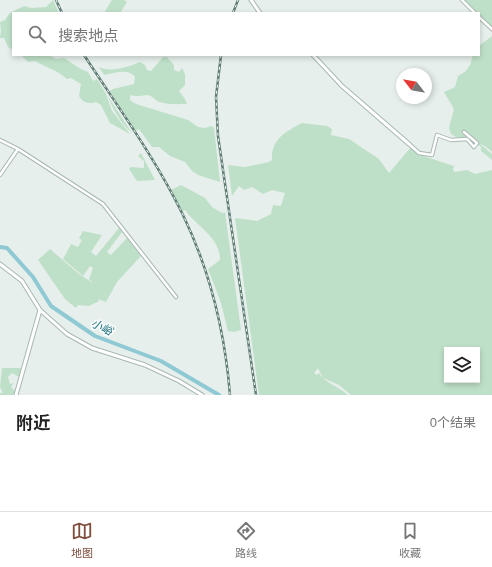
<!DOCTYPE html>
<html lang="zh">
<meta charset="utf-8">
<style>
body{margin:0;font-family:Helvetica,"Noto Sans SC",sans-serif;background:#f6f6f6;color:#222}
.controls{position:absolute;right:12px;bottom:12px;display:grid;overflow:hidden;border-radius:0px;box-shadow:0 2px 6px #0003}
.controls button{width:36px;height:36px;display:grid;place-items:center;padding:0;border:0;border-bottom:1px solid #e0e0e0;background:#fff;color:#222;font:20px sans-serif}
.compass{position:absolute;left:396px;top:68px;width:36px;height:36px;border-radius:50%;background:#fff;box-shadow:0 2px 6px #0003;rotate:301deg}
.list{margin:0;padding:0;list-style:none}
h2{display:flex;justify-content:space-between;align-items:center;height:52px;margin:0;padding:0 16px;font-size:17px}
h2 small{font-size:13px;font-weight:400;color:#767676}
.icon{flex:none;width:22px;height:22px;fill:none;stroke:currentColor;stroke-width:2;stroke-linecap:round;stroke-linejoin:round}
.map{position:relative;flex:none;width:492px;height:395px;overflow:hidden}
.search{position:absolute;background:#fff;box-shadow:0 2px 6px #0003;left:12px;right:12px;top:12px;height:44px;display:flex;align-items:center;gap:10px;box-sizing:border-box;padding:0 14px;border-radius:0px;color:#767676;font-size:15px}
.sheet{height:116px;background:#fff}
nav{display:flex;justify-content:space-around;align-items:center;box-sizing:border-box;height:56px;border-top:1px solid #e0e0e0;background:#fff;font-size:11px;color:#767676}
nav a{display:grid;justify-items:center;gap:2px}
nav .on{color:#804e3d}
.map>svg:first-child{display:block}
</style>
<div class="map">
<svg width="492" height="395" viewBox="0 0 492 395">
<rect width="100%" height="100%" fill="#e6efeb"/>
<path fill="#bfe0c8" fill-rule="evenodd" d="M53,0L59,13H13V50L8,47L4,38H0L1,31L0,22L5,20L10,13L24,6L31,8L46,7Z
M112,0H124L127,2L120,13H104Z
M463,0H492V29L479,16V13H476Z
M492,36V152L485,146L480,144L492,154V160L481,151V147L475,143L471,145L468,137H456L451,134L449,128L454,109L444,92L455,87L458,76L466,71L470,65L473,55H479V46Z
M21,55H49L56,59L64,58L81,69L88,72L93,81L97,79L106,94L112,111L130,134L110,123L101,105L96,102C88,104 83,103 79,96L81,84L71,78L67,79C59,71 45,67 35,61L28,62Z
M163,57H167L174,65V70L179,72L182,68L185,74V85L179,91L185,99L187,104C178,104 169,105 160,102C155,101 153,95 146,95C140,96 137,97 130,95V100L136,104L188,120L198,127L205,128L211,126L214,128L220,182L198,175L192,171L185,162L170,156L159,147H152L139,129L135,131L110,91L113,89L134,84L135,77C127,68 115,73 104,75L99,67C111,73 128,67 140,62L145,65L147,70L151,71Z
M107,95L132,133C119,122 114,110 107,95Z
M302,123L327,126L332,129L331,135L349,139L379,159L389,173L411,147L420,155L454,166L453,170L455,172L467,170L475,174L492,170V395H351L339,385L323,378L318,368L314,373L317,375L319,373C325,383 338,386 348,395H259L235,218L257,221L271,214L273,205L281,206L285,193L272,190L263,194L252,187L244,190L239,186L232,196L228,165L245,167L269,162L272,160C271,139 285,132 302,123ZM447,350H477V380H447Z
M141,153L155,180L137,181L129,169L131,167L144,168V161L138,156Z
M181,185L205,198L212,207L222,213L225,212L241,330L234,332L228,331L221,303L208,269L220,260C220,237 197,227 185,210L182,211L171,190Z
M119,228L122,232L107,252L111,255L127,238L141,256L117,282L106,302L98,299L99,301L89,306L78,305L76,308L65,299L38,260L50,249L79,274L93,283L89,279L93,268L90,266L83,276L63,259L71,244L78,247L82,240L79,238L83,231L102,235L91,252L96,256Z
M2,368H21L19,377L12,373L8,377L10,384L14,383L11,387L15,391L14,395H0V393H3L0,387Z"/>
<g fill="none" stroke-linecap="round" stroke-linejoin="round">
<path stroke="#8ec9d4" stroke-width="4" d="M0,247L7,248L33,277L51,306L95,336L161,361L219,395"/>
<g stroke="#a8b8b2" stroke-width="4.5">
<path id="minor" d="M462,0L475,13
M479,17L492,29
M0,140L18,149L103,204L176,297
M409,144L419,153L432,155L437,135L451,140L467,139L474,147L477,143L464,132
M0,175L18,149"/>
</g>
<g stroke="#a8b8b2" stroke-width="5">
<path id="tertiary" d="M251,0L260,13
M313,55L342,86L409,144
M0,264L22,281L40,310L67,334L92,348L145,365L179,381L202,395
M16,395L40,310"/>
</g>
<use href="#minor" stroke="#fff" stroke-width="2.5"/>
<use href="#tertiary" stroke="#fff" stroke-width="3"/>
<g stroke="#5f7d75" stroke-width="2.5">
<path id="rail" d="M56,0L62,13
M233,13L238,0
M84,55C118,107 156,159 183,215C210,271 225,333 230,395
M221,55L216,97L218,136L256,395"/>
</g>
<use href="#rail" stroke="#f7fbf9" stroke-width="1" stroke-dasharray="3" stroke-linecap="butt"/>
</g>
<g text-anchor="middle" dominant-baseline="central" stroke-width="3.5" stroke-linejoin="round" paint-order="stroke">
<g font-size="11" font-style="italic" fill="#1c6f80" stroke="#f7fbf9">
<text transform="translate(102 327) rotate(26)">小峪</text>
</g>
</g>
</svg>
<div class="controls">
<button><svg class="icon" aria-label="layers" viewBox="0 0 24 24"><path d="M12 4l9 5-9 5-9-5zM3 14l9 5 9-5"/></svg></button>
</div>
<svg class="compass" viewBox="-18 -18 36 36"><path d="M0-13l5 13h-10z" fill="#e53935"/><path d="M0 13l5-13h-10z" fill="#767676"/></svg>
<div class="search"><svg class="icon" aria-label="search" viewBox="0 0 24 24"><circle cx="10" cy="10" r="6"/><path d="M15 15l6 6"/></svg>搜索地点</div>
</div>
<section class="sheet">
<h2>附近<small>0个结果</small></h2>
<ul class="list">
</ul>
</section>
<nav>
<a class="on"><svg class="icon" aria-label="map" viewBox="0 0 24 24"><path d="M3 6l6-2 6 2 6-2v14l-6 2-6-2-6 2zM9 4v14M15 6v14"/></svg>地图</a>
<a><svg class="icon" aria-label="directions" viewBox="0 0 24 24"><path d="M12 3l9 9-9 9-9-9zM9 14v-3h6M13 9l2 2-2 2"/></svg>路线</a>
<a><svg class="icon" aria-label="saved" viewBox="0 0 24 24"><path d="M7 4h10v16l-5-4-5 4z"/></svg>收藏</a>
</nav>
